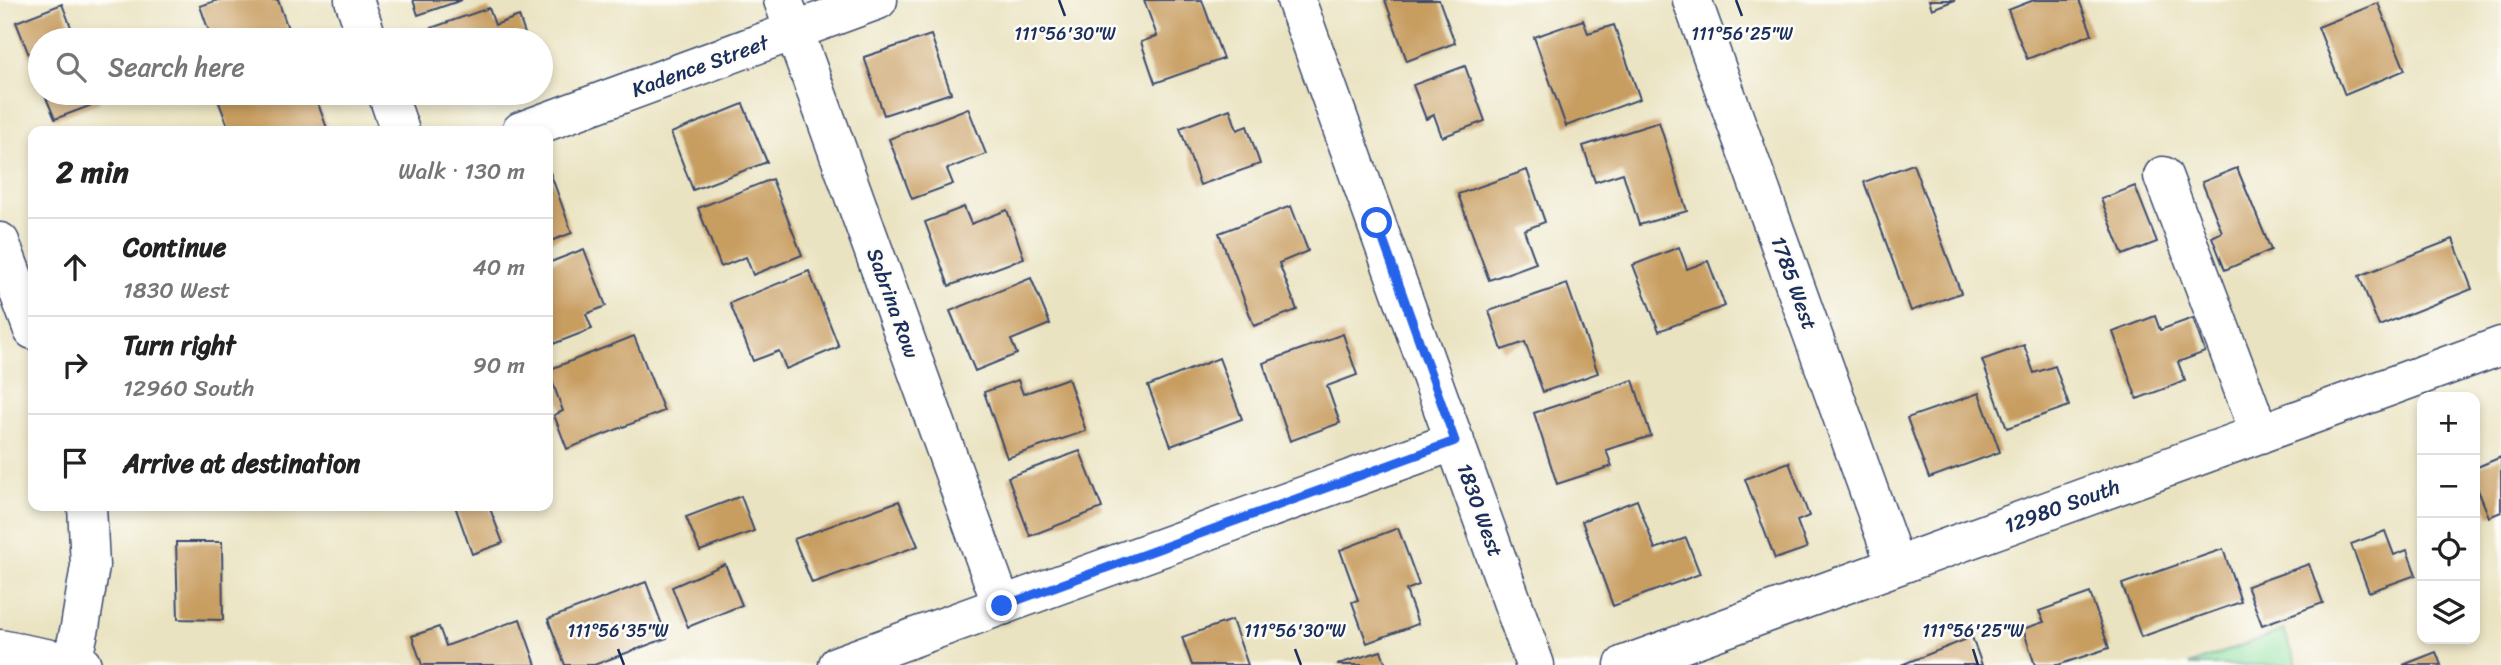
<!DOCTYPE html>
<meta charset="utf-8">
<style>
body{margin:0;font-family:Sriracha,sans-serif;background:#f2f2f2;color:#222}
.controls{position:absolute;right:21px;bottom:21px;display:grid;overflow:hidden;border-radius:14px;box-shadow:0 4px 10px #0003}
.controls button{width:63px;height:63px;display:grid;place-items:center;padding:0;border:0;border-bottom:2px solid #e0e0e0;background:#fff;color:#222;font:35px sans-serif}
.stop{position:absolute;width:21px;height:21px;margin:-16px;border:5px solid #2563eb;border-radius:50%;background:#fff}
.stop.end{background:#2563eb;border-color:#fff;box-shadow:0 2px 7px #0008}
.list{margin:0;padding:0;list-style:none}
h2{display:flex;justify-content:space-between;align-items:center;height:91px;margin:0;padding:0 28px;font-size:30px}
h2 small{font-size:23px;font-weight:400;color:#767676}
.list li{display:grid;grid-template-columns:46px 1fr auto;gap:21px;align-items:center;box-sizing:border-box;height:98px;padding:0 28px;border-top:2px solid #e0e0e0}
.list b{display:block;font-size:26px;white-space:nowrap}
.list p{margin:0;font-size:23px;white-space:nowrap;color:#767676}
.list em{font-size:23px;font-style:normal;color:#767676}
.icon{flex:none;width:38px;height:38px;fill:none;stroke:currentColor;stroke-width:2;stroke-linecap:round;stroke-linejoin:round}
.map{position:relative;flex:none;width:2501px;height:665px;overflow:hidden}
.search{position:absolute;background:#fff;box-shadow:0 4px 10px #0003;left:28px;top:28px;width:525px;height:77px;display:flex;align-items:center;gap:18px;box-sizing:border-box;padding:0 24px;border-radius:38px;color:#767676;font-size:26px}
.panel{position:absolute;background:#fff;box-shadow:0 4px 10px #0003;left:28px;top:126px;width:525px;height:385px;border-radius:14px}
.map>svg:first-child{display:block}
</style>
<div class="map">
<svg width="2501" height="665" viewBox="0 0 2501 665">
<rect width="100%" height="100%" fill="#fdfcf7"/>
<filter id="ink" filterUnits="userSpaceOnUse"><feTurbulence type="fractalNoise" baseFrequency=".0143" numOctaves="2"/><feDisplacementMap in="SourceGraphic" scale="14" xChannelSelector="R" yChannelSelector="G"/><feConvolveMatrix kernelMatrix="1 2 1 2 8 2 1 2 1" color-interpolation-filters="sRGB"/></filter>
<filter id="wash" filterUnits="userSpaceOnUse"><feTurbulence type="fractalNoise" baseFrequency=".00686" numOctaves="4" result="noise"/><feDisplacementMap in="SourceGraphic" scale="28" xChannelSelector="R" yChannelSelector="G"/><feGaussianBlur stdDeviation="1.57" result="paint"/><feColorMatrix in="noise" values="0 0 0 0 0 0 0 0 0 0 0 0 0 0 0 0 0 1.4 0 .05"/><feComposite in="paint" operator="in"/></filter>
<g filter="url(#wash)">
<rect width="100%" height="100%" fill="#eae3c1"/>
<path fill="#8de0a2" stroke="#548880" stroke-width="2" d="M2284,630L2297,665H2189Z"/>
<g id="blocks">
<path fill="#c89d61" d="M218,0H278L292,40H212L200,6Z
M413,0H462L418,15Z
M1144,0H1202L1223,59L1155,83L1141,42L1157,36Z
M1385,0H1439L1455,43L1407,61Z
M1929,0H1955L1932,9Z
M2034,0H2079L2092,34L2027,59L2008,10Z
M2378,3L2405,70L2345,95L2318,27Z
M62,4L76,40H40V83L16,22Z
M489,8L495,25L519,16L527,40H429L425,30Z
M1583,20L1588,33L1614,25L1640,99L1566,126L1534,37Z
M931,35L951,93L884,115L864,57Z
M1465,66L1485,121L1442,137L1434,115L1426,119L1413,85Z
M44,93H96L100,102L55,119Z
M236,93H322L323,95L316,98L328,131H230L218,100Z
M743,104L767,162L693,190L671,133Z
M968,108L986,154L947,169L953,184L912,199L889,139Z
M1230,109L1237,130L1247,126L1260,164L1200,185L1180,128Z
M1659,122L1687,211L1639,225L1623,173L1595,182L1583,146Z
M1913,164L1961,293L1911,311L1864,182Z
M2237,168L2271,250L2225,270L2212,237L2222,232L2202,182Z
M1527,170L1545,222L1524,230L1536,263L1489,280L1458,194Z
M550,172L572,233L548,242V173Z
M772,179L802,255L753,275L746,257L721,267L698,208Z
M2135,186L2157,242L2123,255L2101,199Z
M1291,206L1308,251L1279,263L1297,310L1254,326L1219,233Z
M964,207L971,224L1007,210L1024,258L949,286L925,222Z
M2453,239L2472,289L2379,326L2359,276Z
M1679,247L1687,269L1708,261L1725,306L1659,331L1633,265Z
M584,249L606,306L586,314L592,329L548,346V263Z
M809,271L839,347L786,369L779,351L753,361L730,303Z
M1031,278L1050,324L1011,340L1017,354L975,371L950,311Z
M1567,284L1598,373L1543,392L1525,342L1502,350L1489,311Z
M2155,316L2160,330L2193,318L2205,352L2178,362L2185,381L2137,399L2113,332Z
M1343,334L1357,375L1327,386L1340,423L1290,441L1263,363Z
M634,336L664,411L567,449L554,415L563,411L548,370Z
M2024,345L2034,373L2055,366L2069,406L2007,428L1982,360Z
M1219,358L1242,419L1171,446L1148,386Z
M1068,378L1086,431L1007,458L984,392L1018,380L1023,394Z
M1633,380L1651,436L1606,450L1612,466L1557,484L1534,413Z
M1979,393L2000,452L1929,478L1907,418Z
M1080,451L1102,508L1030,536L1008,477Z
M2501,457V512L2489,517L2475,483V468Z
M1789,462L1809,516L1797,521L1807,548L1775,559L1745,479Z
M741,496L754,531L700,551L686,517Z
M1637,500L1655,549L1686,538L1700,574L1613,606L1582,521Z
M899,501L918,546L812,583L794,539Z
M455,506H489L503,543L472,554Z
M1398,528L1419,585L1406,590L1418,624L1367,643L1352,602L1358,600L1340,550Z
M2385,531L2394,555L2407,550L2416,575L2369,592L2351,544Z
M176,542H222L223,620L178,619Z
M2223,549L2241,602L2141,637L2122,584Z
M725,564L742,605L688,627L672,587Z
M2309,564L2323,603L2262,625L2247,586Z
M646,582L667,638L594,665H565L548,619Z
M2090,593L2109,648L2058,665H2035L2023,629L2044,622L2039,611Z
M520,619L536,665H422L412,636L439,627L446,646Z
M1232,620L1248,665H1192L1182,637Z
M1972,637L1982,665H1901Z
M1381,651L1386,665H1338V664Z
M2436,652L2441,665H2403Z"/>
</g>
</g>
<g filter="url(#ink)">
<use href="#blocks" fill-opacity="0" stroke="#3a4a6d" stroke-width="2"/>
<g fill="none" stroke-linecap="round" stroke-linejoin="round">
<g stroke="#3a4a6d" stroke-width="41">
<path id="minor" d="M354,0L368,40
M783,0L1002,606
M1296,0L1535,665
M1692,0L1896,566
M387,93L400,131
M521,131L878,0
M2163,176L2260,434
M0,242L33,330
M0,649L82,665
M72,662L80,627L90,566L87,506
M838,665L1455,441
M1624,665L2501,346"/>
</g>
<use href="#minor" stroke="#fff" stroke-width="38"/>
</g>
</g>
<g fill="none" stroke-linecap="round" stroke-linejoin="round" filter="url(#ink)">
<path stroke="#2563eb" stroke-width="9" d="M1002,606L1455,441L1377,223"/>
</g>
<path fill="none" stroke="#1b2f5e" stroke-width="2.5" d="M1059,0L1065,16M1736,0L1742,16M618,649L624,665M1295,649L1301,665M1973,649L1978,665"/>
<g text-anchor="middle" dominant-baseline="central" stroke-width="5" stroke-linejoin="round" paint-order="stroke">
<g font-size="21" fill="#1b2f5e" stroke="#fdfcf7">
<text transform="translate(700 66) rotate(-20)">Kadence Street</text>
<text transform="translate(1794 283) rotate(70)">1785 West</text>
<text transform="translate(893 303) rotate(70)">Sabrina Row</text>
<text transform="translate(2062 506) rotate(-20)">12980 South</text>
<text transform="translate(1480 510) rotate(70)">1830 West</text>
</g>
</g>
<g font-size="18" text-anchor="middle" fill="#1b2f5e" stroke="#fdfcf7" stroke-width="5" stroke-linejoin="round" paint-order="stroke">
<text x="1065" y="40">111°56'30"W</text>
<text x="1742" y="40">111°56'25"W</text>
<text x="618" y="637">111°56'35"W</text>
<text x="1295" y="637">111°56'30"W</text>
<text x="1973" y="637">111°56'25"W</text>
</g>
</svg>
<div class="controls">
<button>+</button>
<button>−</button>
<button><svg class="icon" aria-label="locate" viewBox="0 0 24 24"><circle cx="12" cy="12" r="6"/><path d="M12 2v4M12 18v4M2 12h4M18 12h4"/></svg></button>
<button><svg class="icon" aria-label="layers" viewBox="0 0 24 24"><path d="M12 4l9 5-9 5-9-5zM3 14l9 5 9-5"/></svg></button>
</div>
<div class="stop" style="left:1377px;top:223px"></div>
<div class="stop end" style="left:1002px;top:606px"></div>
<div class="search"><svg class="icon" aria-label="search" viewBox="0 0 24 24"><circle cx="10" cy="10" r="6"/><path d="M15 15l6 6"/></svg>Search here</div>
<section class="panel">
<h2>2 min<small>Walk · 130 m</small></h2>
<ul class="list">
<li><svg class="icon" aria-label="ahead" viewBox="0 0 24 24"><path d="M12 20V5M6 11l6-6 6 6"/></svg><div><b>Continue</b><p>1830 West</p></div><em>40 m</em></li>
<li><svg class="icon" aria-label="right" viewBox="0 0 24 24"><path d="M7 20v-9h11M14 6l5 5-5 5"/></svg><div><b>Turn right</b><p>12960 South</p></div><em>90 m</em></li>
<li><svg class="icon" aria-label="arrive" viewBox="0 0 24 24"><path d="M6 21V4h12l-3 4 3 4H6"/></svg><div><b>Arrive at destination</b></div></li>
</ul>
</section>
</div>
